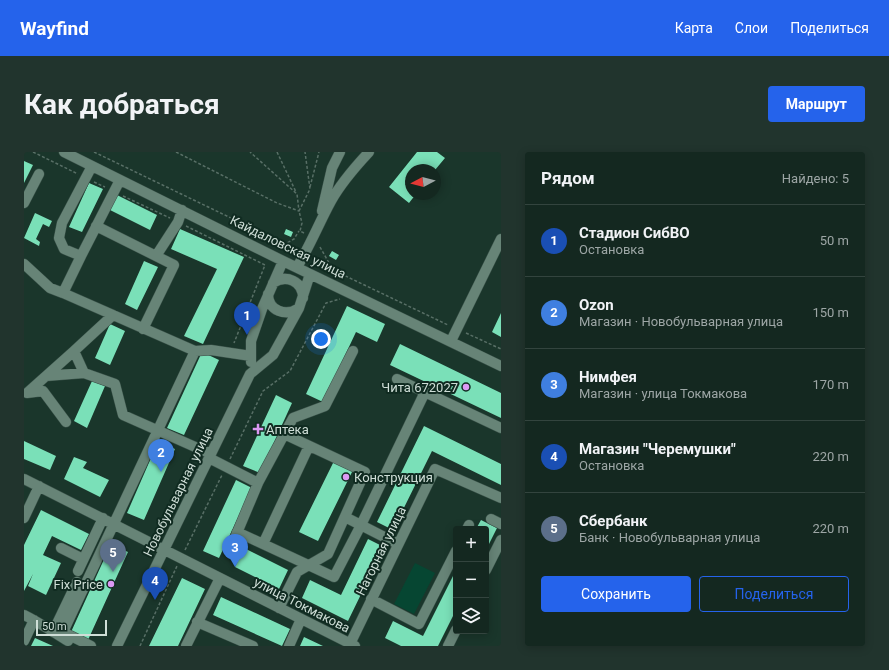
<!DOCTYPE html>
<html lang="ru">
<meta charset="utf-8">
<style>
body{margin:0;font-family:Roboto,sans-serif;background:#21342d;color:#f1f3f6}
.controls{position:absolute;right:12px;bottom:12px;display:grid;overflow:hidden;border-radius:4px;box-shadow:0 2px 10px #0003}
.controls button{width:36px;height:36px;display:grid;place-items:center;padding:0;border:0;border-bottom:1px solid #33443e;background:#142820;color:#f1f3f6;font:20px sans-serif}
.compass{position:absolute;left:381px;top:12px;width:36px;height:36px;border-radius:50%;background:#142820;box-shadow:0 2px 10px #0003;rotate:263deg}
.scale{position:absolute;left:12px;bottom:10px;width:71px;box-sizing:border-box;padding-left:4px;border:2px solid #cfded7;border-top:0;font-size:11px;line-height:14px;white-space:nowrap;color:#cfded7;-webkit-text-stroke:3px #102b21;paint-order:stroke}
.you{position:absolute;left:297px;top:187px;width:14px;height:14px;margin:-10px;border:3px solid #fff;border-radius:50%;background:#1a73e8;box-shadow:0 0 0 6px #1a73e833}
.badge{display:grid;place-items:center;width:26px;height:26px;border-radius:50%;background:#2563eb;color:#fff;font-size:13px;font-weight:700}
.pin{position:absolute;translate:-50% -33px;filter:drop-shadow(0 1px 2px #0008)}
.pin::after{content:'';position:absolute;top:21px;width:14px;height:12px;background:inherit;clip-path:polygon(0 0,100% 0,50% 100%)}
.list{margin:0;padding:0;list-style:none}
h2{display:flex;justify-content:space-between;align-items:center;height:52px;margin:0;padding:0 16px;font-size:17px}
h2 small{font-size:13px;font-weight:400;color:#9da6a5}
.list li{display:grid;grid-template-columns:26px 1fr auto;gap:12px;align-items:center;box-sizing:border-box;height:72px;padding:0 16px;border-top:1px solid #33443e}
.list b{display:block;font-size:15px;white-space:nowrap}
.list p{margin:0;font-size:13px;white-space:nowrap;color:#9da6a5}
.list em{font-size:13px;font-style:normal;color:#9da6a5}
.actions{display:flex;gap:8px;padding:12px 16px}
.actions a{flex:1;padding:9px 0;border:1px solid #2563eb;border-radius:4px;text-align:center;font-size:14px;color:#2563eb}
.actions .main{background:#2563eb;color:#fff}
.icon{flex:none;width:22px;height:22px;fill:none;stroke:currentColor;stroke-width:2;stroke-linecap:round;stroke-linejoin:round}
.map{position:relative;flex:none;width:477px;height:494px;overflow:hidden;border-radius:4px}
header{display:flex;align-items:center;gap:24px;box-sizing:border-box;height:56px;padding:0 20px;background:#2563eb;color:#fff}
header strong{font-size:19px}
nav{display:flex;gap:22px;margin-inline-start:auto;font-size:14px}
.intro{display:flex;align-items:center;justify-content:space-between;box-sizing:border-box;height:96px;padding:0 24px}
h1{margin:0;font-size:28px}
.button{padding:10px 18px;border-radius:4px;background:#2563eb;color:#fff;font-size:14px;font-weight:700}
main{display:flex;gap:24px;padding:0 24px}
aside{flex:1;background:#142820;border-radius:4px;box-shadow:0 2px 10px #0003}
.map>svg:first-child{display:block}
</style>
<header>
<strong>Wayfind</strong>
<nav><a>Карта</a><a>Слои</a><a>Поделиться</a></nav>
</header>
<div class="intro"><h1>Как добраться</h1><a class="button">Маршрут</a></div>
<main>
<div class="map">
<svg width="477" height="494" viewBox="0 0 477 494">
<rect width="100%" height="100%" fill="#1a362b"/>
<path fill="#064632" d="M391,411L411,421L390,462L370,452Z"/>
<path fill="#7ae0b8" d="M393,0H413L421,6L411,18H387V42H392L385,51L365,35Z
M0,9L9,13L0,31Z
M65,31L79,37L58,80L45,75Z
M93,43L133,63L126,78L86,58Z
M11,61L28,69L25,75L19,72L12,87L16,90L15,94L0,86Z
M156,77L220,105L179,192L160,184L193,117L147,97Z
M262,77L269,80L267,85L260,82Z
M308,99L315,103L312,108L305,104Z
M120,109L134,115L113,158L101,152Z
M323,154L361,172L353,190L332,180L299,250L282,242Z
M477,161V185L468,180Z
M86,172L101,179L86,213L71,206Z
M376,192L477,241V266L366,213Z
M178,200L195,208L160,283L143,276Z
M68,229L81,234L63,276L50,269Z
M252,243L268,251L236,321L219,314Z
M400,274L477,312V333L408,299L369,378L353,370Z
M0,289L32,304L26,318L0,307Z
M134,290L151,297L120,368L103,361Z
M50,305L63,310L59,316L85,328L76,345L40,327Z
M310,309L329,318L294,389L275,380Z
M212,328L228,336L195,406L179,399Z
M17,358L65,382L57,398L28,384L19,403L37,411L22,443L4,434L9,422L0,439V393Z
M457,368L473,376L462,398V377H452Z
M344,387L360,395L324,469L278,446L286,428L317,443Z
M87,392L104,400L64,488L47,480Z
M220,396L264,418L255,437L211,415Z
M432,418V458L414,494H377L361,486L369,469L399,484Z
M158,426L181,437L154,494H125Z
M197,445L266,477L258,494L189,463Z
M280,485L299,494H276Z
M11,486L29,494H7Z"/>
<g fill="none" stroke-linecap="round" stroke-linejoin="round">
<g stroke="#3b534a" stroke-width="11">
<path id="minor" d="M40,0L259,109L477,214
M68,14L38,71L35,86L40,97L57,104L96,28
M0,51L15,22
M298,59L308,16L316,0
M72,74L150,113L119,177
M132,104L154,70L158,58
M0,112L26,136L39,141L57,104
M273,115C286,94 295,71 307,49C317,31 331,15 345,0
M249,131C262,122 279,129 279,146
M39,141L171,199L187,198L227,204
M244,142C244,159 262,165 275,156
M427,189L477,87
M50,199L89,163
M227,210V189L238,157L259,109
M60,221L91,232L99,263L187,302
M373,227L477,276
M3,241L22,224L60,221L50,199L22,224
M3,241L19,239L42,270
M185,306L234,331L269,266L301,254L329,199
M0,327L331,494
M321,365L374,392
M0,366L15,334
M467,367L477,372
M443,377L445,373
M213,380L239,392L285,294
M210,388L234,331
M239,392L310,425L337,373L401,240
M37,396L59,407
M462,418L477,388
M54,419L79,366
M347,447L395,472L432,399
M255,456L273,420L304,402L341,320L260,282
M0,463C16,471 29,480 44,489
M173,470L229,494
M29,480L53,430
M0,489L10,468
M326,492L411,317L477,346
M67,494L39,480L171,199
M93,494L226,222L249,203L275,156L286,122
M162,494L196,426
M265,494L277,467
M424,494L432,478"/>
</g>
<path stroke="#586f66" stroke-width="1.5" stroke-dasharray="3 2" stroke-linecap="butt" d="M9,0L54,22
M70,0L261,92L270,87L275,79
M152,0L253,51L275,59L273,42L226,0
M253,0L272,40
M70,30L81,35
M286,35L295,0
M99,44L146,66
M162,74L241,113L210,191
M280,81L276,79L278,71L275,59L286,37L281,0
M296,95L309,118L424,173
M442,181L477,197
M206,307L239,239L266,219L302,151L316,147
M161,398L198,323
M116,494L153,414"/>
<use href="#minor" stroke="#678477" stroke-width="10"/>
</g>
<g fill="#dc99f4" stroke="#102b21" stroke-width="1.5">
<circle cx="442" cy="235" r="4"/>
<path d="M232 271h4v4h4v4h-4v4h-4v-4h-4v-4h4z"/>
<circle cx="322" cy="325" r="4"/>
<circle cx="87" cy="432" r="4"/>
</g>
<g text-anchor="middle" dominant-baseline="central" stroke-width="4" stroke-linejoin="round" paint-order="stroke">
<g font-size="13" fill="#cfded7" stroke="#102b21">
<text transform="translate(264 95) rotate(26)">Кайдаловская улица</text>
<text transform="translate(154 340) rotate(-64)">Новобульварная улица</text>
<text transform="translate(357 399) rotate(-64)">Нагорная улица</text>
<text transform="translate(278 453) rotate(27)">улица Токмакова</text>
</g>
<g font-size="13" fill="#cfded7" stroke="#102b21" text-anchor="end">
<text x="434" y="235">Чита 672027</text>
<text x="242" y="277" text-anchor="start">Аптека</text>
<text x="330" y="325" text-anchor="start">Конструкция</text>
<text x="79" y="432">Fix Price</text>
</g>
</g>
</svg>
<div class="controls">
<button>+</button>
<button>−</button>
<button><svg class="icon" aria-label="layers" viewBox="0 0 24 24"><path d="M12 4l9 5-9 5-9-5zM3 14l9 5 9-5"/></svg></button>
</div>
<svg class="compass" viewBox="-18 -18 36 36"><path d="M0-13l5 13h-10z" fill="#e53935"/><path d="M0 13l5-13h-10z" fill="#9da6a5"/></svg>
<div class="scale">50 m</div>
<div class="you"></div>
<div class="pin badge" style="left:223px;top:183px;background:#1a4fb4">1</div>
<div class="pin badge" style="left:137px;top:320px;background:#3f7fe0">2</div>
<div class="pin badge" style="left:211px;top:415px;background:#3f7fe0">3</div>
<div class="pin badge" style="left:131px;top:448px;background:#1a4fb4">4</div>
<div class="pin badge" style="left:89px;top:420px;background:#5c6f8a">5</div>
</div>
<aside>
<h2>Рядом<small>Найдено: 5</small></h2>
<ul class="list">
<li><span class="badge" style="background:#1a4fb4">1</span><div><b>Стадион СибВО</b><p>Остановка</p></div><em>50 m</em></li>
<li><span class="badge" style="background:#3f7fe0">2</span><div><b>Ozon</b><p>Магазин · Новобульварная улица</p></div><em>150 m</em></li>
<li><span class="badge" style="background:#3f7fe0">3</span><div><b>Нимфея</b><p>Магазин · улица Токмакова</p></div><em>170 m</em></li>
<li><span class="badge" style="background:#1a4fb4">4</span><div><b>Магазин &quot;Черемушки&quot;</b><p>Остановка</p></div><em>220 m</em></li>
<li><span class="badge" style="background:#5c6f8a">5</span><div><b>Сбербанк</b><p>Банк · Новобульварная улица</p></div><em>220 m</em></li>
</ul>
<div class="actions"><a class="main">Сохранить</a><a>Поделиться</a></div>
</aside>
</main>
